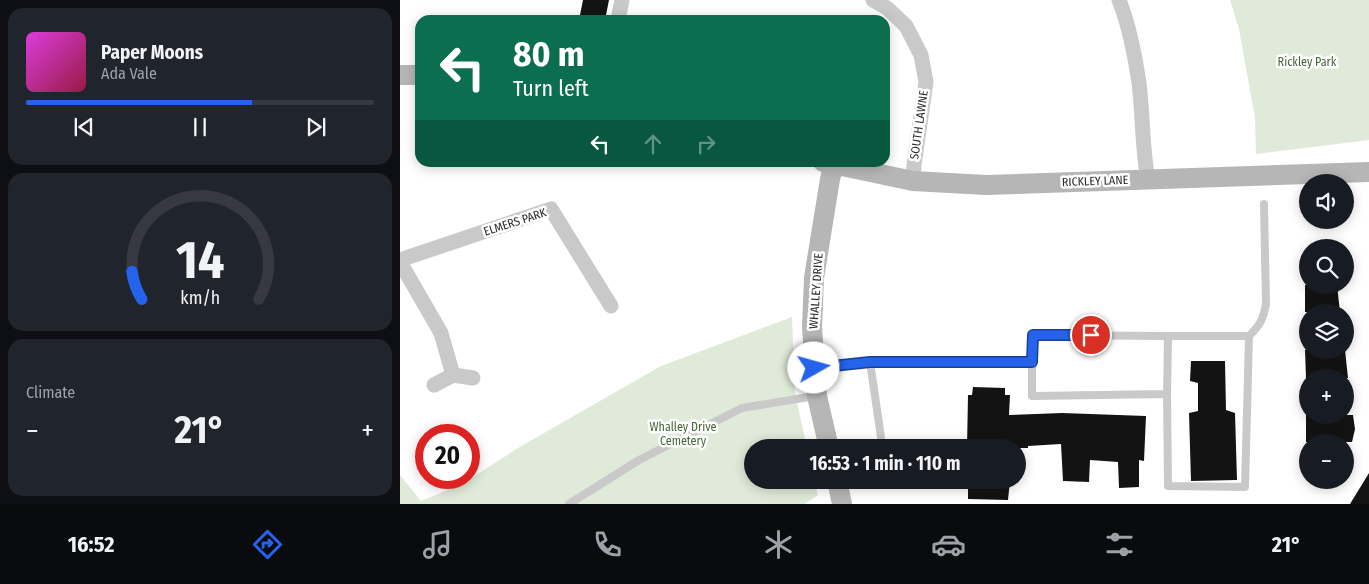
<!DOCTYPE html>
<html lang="en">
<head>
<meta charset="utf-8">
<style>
  :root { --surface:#171b24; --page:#20242c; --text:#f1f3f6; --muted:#9ea1a6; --line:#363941; --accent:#2563eb }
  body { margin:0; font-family:"Fira Sans Condensed",sans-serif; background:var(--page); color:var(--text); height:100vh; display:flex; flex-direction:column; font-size:19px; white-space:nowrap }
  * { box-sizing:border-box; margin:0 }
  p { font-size:16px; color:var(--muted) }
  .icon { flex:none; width:28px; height:28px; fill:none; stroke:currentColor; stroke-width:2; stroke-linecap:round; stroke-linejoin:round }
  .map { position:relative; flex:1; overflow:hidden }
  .drawer { display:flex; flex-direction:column; gap:8px; padding:8px; background:#0d0f14; width:400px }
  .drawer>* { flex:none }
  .top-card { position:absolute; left:15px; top:15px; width:475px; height:152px; border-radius:15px; box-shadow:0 2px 12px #0003; background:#0b6e4f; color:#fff; overflow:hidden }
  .tools { position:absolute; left:899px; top:174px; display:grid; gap:10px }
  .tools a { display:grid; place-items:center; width:55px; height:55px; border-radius:50%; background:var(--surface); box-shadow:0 2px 12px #0003; font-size:25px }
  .speed { position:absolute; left:15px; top:424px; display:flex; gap:10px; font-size:25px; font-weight:700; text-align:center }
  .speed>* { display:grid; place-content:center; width:65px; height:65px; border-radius:50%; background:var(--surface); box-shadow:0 2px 12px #0003; line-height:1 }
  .speed .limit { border:8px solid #d22; background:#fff; color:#111 }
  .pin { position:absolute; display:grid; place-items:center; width:42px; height:42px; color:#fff; margin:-21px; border:2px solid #fff; border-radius:50%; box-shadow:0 1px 5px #0007 }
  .me { position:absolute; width:55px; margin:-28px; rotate:83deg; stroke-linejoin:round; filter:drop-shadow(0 0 4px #0008) }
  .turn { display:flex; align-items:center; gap:18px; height:105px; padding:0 15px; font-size:22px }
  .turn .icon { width:65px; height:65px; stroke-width:2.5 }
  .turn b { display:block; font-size:35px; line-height:42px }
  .lanes { display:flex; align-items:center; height:48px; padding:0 15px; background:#0003; justify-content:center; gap:25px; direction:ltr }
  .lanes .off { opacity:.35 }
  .big { font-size:38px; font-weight:700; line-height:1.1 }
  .drawer .card { flex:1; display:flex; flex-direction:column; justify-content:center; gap:8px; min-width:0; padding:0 18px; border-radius:15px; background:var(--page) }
  .drawer .dial { align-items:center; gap:0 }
  .dial svg { height:130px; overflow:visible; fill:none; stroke:var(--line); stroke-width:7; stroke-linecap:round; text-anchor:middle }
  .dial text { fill:var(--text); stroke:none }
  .song { display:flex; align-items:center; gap:15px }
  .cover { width:60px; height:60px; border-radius:8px; background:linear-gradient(135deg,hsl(300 70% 55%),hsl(340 70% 35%)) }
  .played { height:5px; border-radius:2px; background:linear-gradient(90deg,var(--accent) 65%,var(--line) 65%) }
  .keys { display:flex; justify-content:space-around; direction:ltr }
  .heat { display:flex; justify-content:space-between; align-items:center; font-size:28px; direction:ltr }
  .trip { position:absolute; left:344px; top:439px; width:282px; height:50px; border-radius:25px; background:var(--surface); box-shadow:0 2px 12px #0003; font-weight:700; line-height:50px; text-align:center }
  .dock { display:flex; height:80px; justify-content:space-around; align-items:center; background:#090b0e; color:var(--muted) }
  .dock .icon { width:35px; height:35px }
  .dock .active { color:var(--accent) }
  .dock b { font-size:22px; color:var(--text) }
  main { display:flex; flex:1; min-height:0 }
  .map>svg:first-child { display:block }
  .green { fill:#dfead8 }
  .building { fill:#131313 }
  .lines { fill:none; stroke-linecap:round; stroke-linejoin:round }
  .lane { stroke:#c9c9c9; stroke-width:8 }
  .street { stroke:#c9c9c9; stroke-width:15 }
  .secondary { stroke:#b6b6b6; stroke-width:20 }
  .route-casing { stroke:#184099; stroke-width:12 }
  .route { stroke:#2563eb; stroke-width:9 }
  .labels { text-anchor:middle; stroke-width:5; stroke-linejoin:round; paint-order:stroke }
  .park-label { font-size:12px; fill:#486839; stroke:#fff }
  .street-label { font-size:12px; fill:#2c2c2c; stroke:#fff }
</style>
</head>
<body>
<main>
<section class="drawer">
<div class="card">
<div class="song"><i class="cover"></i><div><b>Paper Moons</b><p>Ada Vale</p></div></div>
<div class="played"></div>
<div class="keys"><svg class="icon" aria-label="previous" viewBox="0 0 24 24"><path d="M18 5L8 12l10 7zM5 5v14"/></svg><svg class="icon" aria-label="pause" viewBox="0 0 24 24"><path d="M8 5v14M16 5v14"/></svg><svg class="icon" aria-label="next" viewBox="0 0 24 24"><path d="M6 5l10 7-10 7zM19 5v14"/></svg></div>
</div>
<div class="card dial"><svg viewBox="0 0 100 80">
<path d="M14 69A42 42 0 1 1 86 69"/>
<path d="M14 69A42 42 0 0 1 8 52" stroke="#2563eb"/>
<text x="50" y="56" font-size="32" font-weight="700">14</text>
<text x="50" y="72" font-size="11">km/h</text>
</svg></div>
<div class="card"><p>Climate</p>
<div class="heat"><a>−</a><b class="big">21°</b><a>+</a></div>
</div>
</section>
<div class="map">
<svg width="969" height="504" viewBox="0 0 969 504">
  <rect width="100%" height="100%" fill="#fff"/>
  <g class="green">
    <path d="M830,0H969V140L856,154L855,118L839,29Z"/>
    <path d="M392,317L395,394L407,447L352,448V480H414L418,495L405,504H0V475L21,501L62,484L118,448L261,366Z"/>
  </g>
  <g class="building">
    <path d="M183,0H209L205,20H179Z"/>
    <path d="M905,285H937L940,312H905Z"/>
    <path d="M905,350H945L948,378H906Z"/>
    <path d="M791,361H825L826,410L835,413L837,480L791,481L789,413L798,411V383L790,381Z"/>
    <path d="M573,387L605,388V395H610L609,415L662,413L746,416L744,461L739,460V487L719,488L718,462L690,460L689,482L663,481L661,444L628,446V448H567L568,395H572Z"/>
    <path d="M906,415H953L955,429L952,442H906Z"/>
    <path d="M969,473V504H950Z"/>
    <path d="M568,480H610L608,500L568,499Z"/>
  </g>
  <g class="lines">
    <g class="lane">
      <path d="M849,336C860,325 863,320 866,304L864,204"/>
      <path d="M470,362L481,437"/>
      <path d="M417,368L470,362H632L633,335L768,336L767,394L632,396V362"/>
      <path d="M767,394L768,486L845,487L849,336H768"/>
      <path d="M169,504L239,460L342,408L415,396"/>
    </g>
    <g class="street">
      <path d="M473,0L487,8L506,26L521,55L526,82L514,165L513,181"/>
      <path d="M719,0C729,25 735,56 739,83C743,115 742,148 748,180"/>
      <path d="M218,20L222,0"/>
      <path d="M0,260L151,209L211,306"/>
      <path d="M0,262L41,333L53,375"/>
      <path d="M34,385L53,375L73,378"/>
    </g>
    <g class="secondary">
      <path d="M0,75H20"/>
      <path d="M423,162L513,181L586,185L969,172"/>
      <path d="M429,448L417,396L412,327L414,278L430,179L434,165"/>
      <path d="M437,480L442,504"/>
    </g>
  </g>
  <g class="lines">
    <defs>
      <path id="route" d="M414,368L470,362H632L633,335H691"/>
    </defs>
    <use href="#route" class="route-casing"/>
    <use href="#route" class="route"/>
  </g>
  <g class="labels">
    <g class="park-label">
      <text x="907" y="66">Rickley Park</text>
      <text x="283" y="431">Whalley Drive<tspan x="283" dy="14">Cemetery</tspan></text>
    </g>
    <g class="street-label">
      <text transform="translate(519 125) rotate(-82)" y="4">SOUTH LAWNE</text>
      <text transform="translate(695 181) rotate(-2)" y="4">RICKLEY LANE</text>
      <text transform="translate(115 222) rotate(-18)" y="4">ELMERS PARK</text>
      <text transform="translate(416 291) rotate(-86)" y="4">WHALLEY DRIVE</text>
    </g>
  </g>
</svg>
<div class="tools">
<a><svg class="icon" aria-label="sound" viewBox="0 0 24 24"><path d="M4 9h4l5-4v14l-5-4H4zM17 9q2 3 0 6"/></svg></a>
<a><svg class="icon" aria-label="search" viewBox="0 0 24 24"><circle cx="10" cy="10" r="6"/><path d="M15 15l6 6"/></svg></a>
<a><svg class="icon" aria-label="layers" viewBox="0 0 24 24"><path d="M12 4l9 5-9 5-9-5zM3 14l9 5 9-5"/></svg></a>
<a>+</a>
<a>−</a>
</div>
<div class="speed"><div class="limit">20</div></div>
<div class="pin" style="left:691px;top:335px;background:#d93025"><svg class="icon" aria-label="arrive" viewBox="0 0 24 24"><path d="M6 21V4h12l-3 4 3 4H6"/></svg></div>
<svg class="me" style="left:414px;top:368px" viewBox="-20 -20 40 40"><circle r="19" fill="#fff"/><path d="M0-13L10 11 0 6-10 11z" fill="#2563eb"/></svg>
<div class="trip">16:53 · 1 min · 110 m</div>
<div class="top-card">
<div class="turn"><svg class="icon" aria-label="left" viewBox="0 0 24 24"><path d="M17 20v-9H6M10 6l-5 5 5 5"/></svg><div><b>80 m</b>Turn left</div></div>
<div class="lanes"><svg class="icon" aria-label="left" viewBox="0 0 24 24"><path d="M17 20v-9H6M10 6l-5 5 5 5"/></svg><svg class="icon off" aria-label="ahead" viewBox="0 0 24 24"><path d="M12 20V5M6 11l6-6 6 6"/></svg><svg class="icon off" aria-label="right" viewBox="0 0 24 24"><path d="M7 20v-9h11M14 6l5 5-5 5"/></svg></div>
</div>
</div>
</main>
<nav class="dock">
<b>16:52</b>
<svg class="icon active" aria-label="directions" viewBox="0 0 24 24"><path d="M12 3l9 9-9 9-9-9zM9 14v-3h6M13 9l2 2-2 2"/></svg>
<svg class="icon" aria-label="music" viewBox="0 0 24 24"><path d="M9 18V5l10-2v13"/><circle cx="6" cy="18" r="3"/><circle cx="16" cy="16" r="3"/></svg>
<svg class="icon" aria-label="phone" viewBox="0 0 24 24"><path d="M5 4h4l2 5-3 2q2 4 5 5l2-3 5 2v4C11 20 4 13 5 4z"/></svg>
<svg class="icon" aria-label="climate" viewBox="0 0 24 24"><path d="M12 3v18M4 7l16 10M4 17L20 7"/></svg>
<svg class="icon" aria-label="car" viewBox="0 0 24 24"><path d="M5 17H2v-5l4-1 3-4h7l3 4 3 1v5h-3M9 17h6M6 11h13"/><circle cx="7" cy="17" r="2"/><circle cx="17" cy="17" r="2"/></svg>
<svg class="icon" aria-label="filters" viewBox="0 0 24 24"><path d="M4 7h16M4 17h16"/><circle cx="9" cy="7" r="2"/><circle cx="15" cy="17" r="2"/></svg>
<b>21°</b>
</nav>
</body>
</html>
